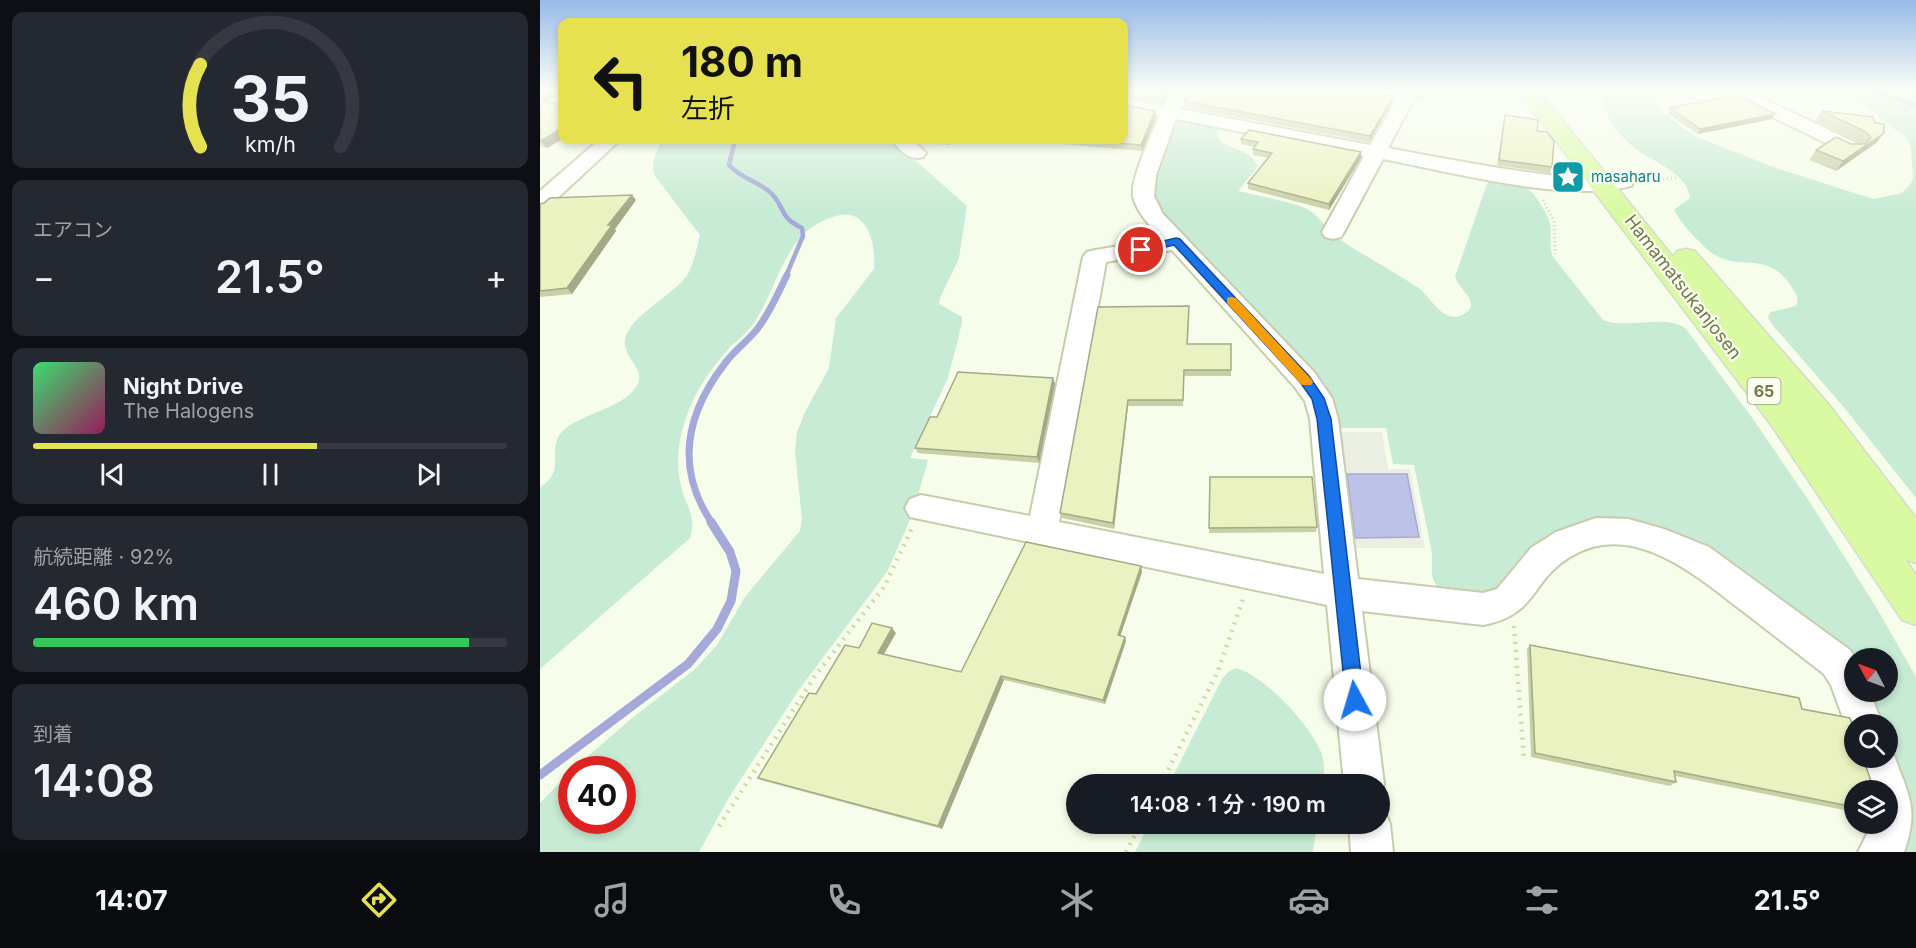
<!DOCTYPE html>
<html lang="ja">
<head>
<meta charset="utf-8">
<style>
  :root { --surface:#171b24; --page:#242831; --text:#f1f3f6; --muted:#9ea1a6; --line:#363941; --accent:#e5e150 }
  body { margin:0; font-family:Inter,"Noto Sans JP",sans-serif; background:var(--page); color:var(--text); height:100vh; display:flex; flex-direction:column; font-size:22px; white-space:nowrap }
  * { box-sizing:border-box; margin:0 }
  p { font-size:20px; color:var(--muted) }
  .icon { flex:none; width:33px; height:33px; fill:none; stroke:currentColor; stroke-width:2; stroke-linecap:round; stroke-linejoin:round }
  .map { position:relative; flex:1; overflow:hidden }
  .side { display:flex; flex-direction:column; gap:12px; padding:12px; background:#0d0f14; width:540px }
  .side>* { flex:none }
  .hud { position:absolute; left:18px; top:18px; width:570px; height:126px; border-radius:12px; box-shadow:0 3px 9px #0003; background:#e5e150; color:#111; overflow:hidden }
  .needle { width:39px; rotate:311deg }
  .controls { position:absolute; left:1304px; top:648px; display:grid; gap:12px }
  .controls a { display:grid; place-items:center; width:54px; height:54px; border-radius:50%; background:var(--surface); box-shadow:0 3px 9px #0003; font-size:30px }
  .speed { position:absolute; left:18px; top:756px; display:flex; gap:12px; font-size:30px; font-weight:700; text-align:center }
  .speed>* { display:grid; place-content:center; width:78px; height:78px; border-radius:50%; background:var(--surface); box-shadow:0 3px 9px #0003; line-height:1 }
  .speed .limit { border:9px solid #d22; background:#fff; color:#111 }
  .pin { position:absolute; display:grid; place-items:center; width:51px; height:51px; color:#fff; margin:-26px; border:3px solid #fff; border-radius:50%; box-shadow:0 2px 6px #0007 }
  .me { position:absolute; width:66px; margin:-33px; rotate:354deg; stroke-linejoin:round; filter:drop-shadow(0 0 4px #0008) }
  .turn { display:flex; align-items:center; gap:21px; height:126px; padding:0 24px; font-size:27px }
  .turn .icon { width:78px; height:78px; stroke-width:2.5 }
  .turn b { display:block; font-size:42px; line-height:51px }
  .big { font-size:45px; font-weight:600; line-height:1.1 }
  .side .card { flex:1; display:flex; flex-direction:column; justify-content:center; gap:9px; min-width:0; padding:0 21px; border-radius:12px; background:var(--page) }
  .side .dial { align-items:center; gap:0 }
  .dial svg { height:156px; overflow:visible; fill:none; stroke:var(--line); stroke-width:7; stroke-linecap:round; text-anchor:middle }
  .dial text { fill:var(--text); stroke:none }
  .song { display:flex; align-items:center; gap:18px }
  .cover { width:72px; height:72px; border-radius:9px; background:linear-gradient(135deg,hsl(140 70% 55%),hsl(330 70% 35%)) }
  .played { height:6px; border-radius:3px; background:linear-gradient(90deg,var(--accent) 60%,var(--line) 60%) }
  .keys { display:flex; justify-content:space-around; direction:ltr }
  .heat { display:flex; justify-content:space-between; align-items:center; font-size:33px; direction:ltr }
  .charge { height:9px; border-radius:4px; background:linear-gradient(90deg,#34c759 92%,var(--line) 0) }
  .trip { position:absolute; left:526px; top:774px; width:324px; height:60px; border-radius:30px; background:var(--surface); box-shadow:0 3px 9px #0003; font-weight:600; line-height:60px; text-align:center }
  .tab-bar { display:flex; height:96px; justify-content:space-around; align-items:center; background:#090b0e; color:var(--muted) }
  .tab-bar .icon { width:42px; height:42px }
  .tab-bar .selected { color:var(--accent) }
  .tab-bar b { font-size:27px; color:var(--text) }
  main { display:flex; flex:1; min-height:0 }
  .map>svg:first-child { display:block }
  .industrial { fill:#ebeee2 }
  .green { fill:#c7ebd4 }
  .water { fill:#bec2e7; stroke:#a4a9d9; stroke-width:1.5 }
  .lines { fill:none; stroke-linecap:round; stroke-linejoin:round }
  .stream-far2 { stroke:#a4a9d9; stroke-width:4.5 }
  .stream-far1 { stroke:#a4a9d9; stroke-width:7 }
  .stream { stroke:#a4a9d9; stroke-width:9 }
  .minor-casing { stroke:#c7cdac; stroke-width:4 }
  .major-casing { stroke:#d8d9cd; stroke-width:3 }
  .path-far1 { stroke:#d0d8a4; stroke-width:3; stroke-dasharray:1 3; stroke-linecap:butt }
  .path { stroke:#d0d8a4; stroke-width:4.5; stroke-dasharray:2 6; stroke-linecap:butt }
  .minor { fill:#fff; fill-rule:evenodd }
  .major { fill:#d9faa3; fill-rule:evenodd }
  .wall { fill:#cad0a6 }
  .shaded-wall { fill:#a4a987 }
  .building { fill:#ebf2c1; stroke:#a4a987; stroke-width:1.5 }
  .route { fill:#1a73e8; stroke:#114b97; stroke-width:1.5 }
  .slow { fill:#f59e0b }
  .labels { text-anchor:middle; stroke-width:4.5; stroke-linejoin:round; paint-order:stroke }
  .far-culture-label { font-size:15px; fill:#0d838f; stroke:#fafff0; text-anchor:start }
  .shield { fill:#fafff0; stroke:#9ca07d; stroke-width:1.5 }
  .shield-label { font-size:16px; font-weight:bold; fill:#73784c }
  .street-label { font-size:18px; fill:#73784c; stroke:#fafff0 }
</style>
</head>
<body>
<main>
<section class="side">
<div class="card dial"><svg viewBox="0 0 100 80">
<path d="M14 69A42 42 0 1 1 86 69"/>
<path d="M14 69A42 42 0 0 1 14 27" stroke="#e5e150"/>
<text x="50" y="56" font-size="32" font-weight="700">35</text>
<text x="50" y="72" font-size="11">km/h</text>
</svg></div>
<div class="card"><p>エアコン</p>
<div class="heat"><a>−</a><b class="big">21.5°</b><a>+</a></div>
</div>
<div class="card">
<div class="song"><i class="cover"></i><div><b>Night Drive</b><p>The Halogens</p></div></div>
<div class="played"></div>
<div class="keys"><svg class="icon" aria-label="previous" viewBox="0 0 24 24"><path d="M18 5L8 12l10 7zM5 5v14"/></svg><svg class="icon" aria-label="pause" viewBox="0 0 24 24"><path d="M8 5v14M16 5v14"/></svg><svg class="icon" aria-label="next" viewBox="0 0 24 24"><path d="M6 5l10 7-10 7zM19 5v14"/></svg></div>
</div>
<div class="card"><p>航続距離 · 92%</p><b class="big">460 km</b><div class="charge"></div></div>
<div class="card"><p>到着</p><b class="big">14:08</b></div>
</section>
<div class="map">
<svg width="1376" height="852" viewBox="0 0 1376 852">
  <rect width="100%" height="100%" fill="#f6fdea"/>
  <path class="industrial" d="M798,432H842L848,469H870L885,548H812Z"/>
  <g class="green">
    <path d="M1074,90H1103L1116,99L1122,112L1155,136L1233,167L1333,199L1362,193L1369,186L1373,179L1371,147L1366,137L1344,122L1333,110L1307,96L1302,90L1376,92V498L1307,411L1231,323L1228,317L1231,312L1256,306C1259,299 1257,295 1253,289C1228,249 1206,272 1175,255C1164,249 1139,221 1134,210L1150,198C1148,173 1109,160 1093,147C1078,134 1067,120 1062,101Z"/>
    <path d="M644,120L675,125L679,128L677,136C685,151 707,145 718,166L698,191C720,196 744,200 765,208C779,214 786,230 799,239C824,256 852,270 877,287C891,296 903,326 924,314C943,303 918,289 915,277L947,184L951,179C977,183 989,182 1002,207C1005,212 1009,218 1010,224C1012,235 1008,246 1013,257L1063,320C1088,330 1127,313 1146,329L1213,419L1271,504L1336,607L1376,677V852H1357L1360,797L1345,758H1347V724H1332L1320,692H1347V658H1314L1083,526L962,596L908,595L897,587L892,576V553L874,465L853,464L846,428H797L622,214L613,195L615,176L632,127Z"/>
    <path d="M122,140H357L358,145L427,206L419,258L400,298L399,304L422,317V323L408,378L370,458L388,460L373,513L347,572L258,691L188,799L159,852H0V803L31,771L32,820H82V770L33,769L91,719L155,669L177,645L205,597L260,531L262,519L255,451L257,432L265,412L289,368L296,318L334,269C335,252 333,230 319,219C310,213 302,214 293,217C242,232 238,292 211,327C205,334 198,340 191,346C173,366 156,389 147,415C139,437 135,462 141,486C146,508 157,514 150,538L0,669V487C29,470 3,448 25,429C44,413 89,406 98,383C105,368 82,356 85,340C88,316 135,295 148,274C154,263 157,247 160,235L115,176C110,162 116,153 122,140Z"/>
    <path d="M696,668C724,675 770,725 781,752C785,761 784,775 783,784H629L682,679L688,672Z"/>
    <path d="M609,824H777L773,852H595Z"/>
  </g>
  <path class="water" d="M807,474H867L879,537L815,538Z"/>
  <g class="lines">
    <g class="stream-far2">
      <path d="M1330,90L1376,105"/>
      <path d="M195,140L189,165C201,179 219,181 232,194C246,209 239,217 262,228L263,236L246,276"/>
    </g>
    <path class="stream-far1" d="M172,523C134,467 146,413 186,362C196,349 209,340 218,328C230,312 238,293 247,275"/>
    <path class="stream" d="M0,775L148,664L177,629L191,601L196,571L190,552L171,522"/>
    <defs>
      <g id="minor">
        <path d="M636,90H655L640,109L830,145L856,100L823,94L820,90H879L848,148C908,159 967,171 1027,177C1048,180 1071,173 1091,178L1094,182L1091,186C1025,203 911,172 843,159L804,232L801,237L793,239L785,237L782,232L824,156L636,119L616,175L614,196L623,214L774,372L792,398L798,419L818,579L943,593L957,589L991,548L1016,532L1056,518L1088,519L1124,529L1169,547L1310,650L1315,658L1314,692H1330L1342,724H1314V739L1310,737L1291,685L1284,674C1258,654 1231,633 1205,613C1158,577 1092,518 1030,557C990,581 998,615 943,625L822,611L844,784L840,794V784H804L787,605L370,517L365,508L370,499L381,495L490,516L543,257L547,252L555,250L622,239C611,227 596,212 593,196C590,180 612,133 619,116L584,109V99L623,106ZM632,250L754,386L765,401L770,419L784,574L519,522L566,262Z"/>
        <path d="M1182,90H1206L1318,144L1321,148L1318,152H1304L1185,94Z"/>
        <path d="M59,140H80L8,207L0,208V191Z"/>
        <path d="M353,140H373L386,153L383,157C370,161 359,151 353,140Z"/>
        <path d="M1347,743C1353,750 1356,761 1359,769C1373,803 1376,817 1364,852H1318L1332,824H1347V790H1327L1315,758H1347Z"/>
        <path d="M840,808L844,809L850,824L853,852H811L809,824H840Z"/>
      </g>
      <path id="major" d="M977,90H998L1133,257L1137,251L1146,249L1155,251L1289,405L1376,518V563L1365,559L1376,575V625L1362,620L1232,426Z"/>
    </defs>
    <use href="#minor" class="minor-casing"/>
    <use href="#major" class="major-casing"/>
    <g class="path-far1">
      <path d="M1103,180L1136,178"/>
      <path d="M1003,200L1014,221L1015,254"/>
    </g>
    <g class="path">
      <path d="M974,626L984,760"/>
      <path d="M621,784L678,671L703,599"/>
      <path d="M179,826L275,676L344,587L372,528"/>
      <path d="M586,852L601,824"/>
    </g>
    <use href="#minor" class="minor"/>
    <use href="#major" class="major"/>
  </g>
  <g class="wall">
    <path d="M0,90L22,93L7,101L22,105V139L7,148L0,146Z"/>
    <path d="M584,90H633L622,104L584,97Z"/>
    <path d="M879,90H887L882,100L877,99Z"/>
    <path d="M908,90H952L948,98Z"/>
    <path d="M854,96L852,102L829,142L644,107V101Z"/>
    <path d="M1130,108L1232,119L1158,134L1128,114Z"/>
    <path d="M615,111L616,118L602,151L475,140H584Z"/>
    <path d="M1282,111L1335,123L1344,133L1336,143L1296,171L1269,160L1276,150L1311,144H1320L1319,142L1275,121Z"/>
    <path d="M965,115L997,131L1012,167L1010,173L957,165Z"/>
    <path d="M701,139L821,158L789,210L708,189V183L728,158L713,155V149L714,147L701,144Z"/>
    <path d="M377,140H413L409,145L378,142Z"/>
    <path d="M92,195L96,200L75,229L76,231L32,294L0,297V204Z"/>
    <path d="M558,307L649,312L648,344H691V376H644L643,406H588L574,529L522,518L520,513Z"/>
    <path d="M513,378L515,384L499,463L378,453L375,448L397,417Z"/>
    <path d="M670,477L777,527L776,532L669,533Z"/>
    <path d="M601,566L602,572L580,636L585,637L586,641L565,704L464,680L402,829L224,781L218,778L276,694L319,648L356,633L344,654L421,672Z"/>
    <path d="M990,645L1262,709L1314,790V812L1135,776L1136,782L1130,786L991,757L987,649Z"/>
  </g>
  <g class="shaded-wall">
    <path d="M10,90H22V93L0,105V95Z"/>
    <path d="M628,90H633L622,104V97Z"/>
    <path d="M854,96L852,102L829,142L830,136Z"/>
    <path d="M615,111L616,118L602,151L601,145Z"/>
    <path d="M1235,114L1232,119L1158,134L1160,129Z"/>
    <path d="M22,128V139L7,148L1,141Z"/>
    <path d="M1344,133L1336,143L1296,171L1303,161Z"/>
    <path d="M407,140H413L409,145Z"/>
    <path d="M821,152V158L789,210V204Z"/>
    <path d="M92,195L96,200L75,229L76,231L32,294L27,288L68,225Z"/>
    <path d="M513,378L515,384L499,463L497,457Z"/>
    <path d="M588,400V406L574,529L573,523Z"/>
    <path d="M601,566L602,572L579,640L578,635Z"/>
    <path d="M352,628L356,633L342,657L338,653Z"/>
    <path d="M585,637L586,641L565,704L563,700Z"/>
    <path d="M461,676L464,680L402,829L398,826Z"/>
  </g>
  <g class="building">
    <path d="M0,90H10L0,95Z"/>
    <path d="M584,90H628L622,97Z"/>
    <path d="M653,90H825L854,96L830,136L644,101Z"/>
    <path d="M879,90H885L883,94L878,93Z"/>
    <path d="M1197,95L1235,114L1160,129L1130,108Z"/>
    <path d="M0,100L22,105V128L1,141L0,140Z"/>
    <path d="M584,105L615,111L601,145L542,140H584Z"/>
    <path d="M1282,111L1333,117L1335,123L1344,124V133L1303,161L1276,150L1296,137L1311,144H1325L1331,138L1326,132Z"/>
    <path d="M965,115L998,120L997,131L1007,132L1014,141L1012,167L959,160Z"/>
    <path d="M709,130L821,152L789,204L708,183L732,153L713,149L718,142L701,139Z"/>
    <path d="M92,195L68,225H72L27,288L0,291V204L4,203L10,198Z"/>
    <path d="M649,306L647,344H691V370H644L643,400H588L573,523L520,513L558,307Z"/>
    <path d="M418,372L513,378L497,457L375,448L390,417H397Z"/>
    <path d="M670,477H772L777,527L669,528Z"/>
    <path d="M486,542L601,566L578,635L585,637L563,700L461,676L398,826L218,778L269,693L276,694L305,645L319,648L332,623L352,628L338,653L421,672Z"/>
    <path d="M990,645L1259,698L1262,709L1310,718L1314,731V758H1323L1334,790H1314V807L1134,771L1136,782L995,753Z"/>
  </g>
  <linearGradient id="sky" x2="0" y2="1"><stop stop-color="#97bae8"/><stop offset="0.43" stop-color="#fbfef6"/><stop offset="1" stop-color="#fbfef6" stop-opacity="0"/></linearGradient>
  <rect width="1376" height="210" fill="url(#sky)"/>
  <path class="route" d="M636,238L640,239L769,376L784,398L791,419L824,700L821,706L815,709L809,706L806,700L777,419L772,399L760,382L634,245L601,253L595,250L597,247Z"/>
  <path class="slow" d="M691,297L696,298L771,379L773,382L771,385H762L687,303V298Z"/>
  <defs>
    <symbol id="sight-square" viewBox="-11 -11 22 22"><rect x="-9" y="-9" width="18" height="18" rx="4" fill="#0f9aa8" stroke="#fafff0"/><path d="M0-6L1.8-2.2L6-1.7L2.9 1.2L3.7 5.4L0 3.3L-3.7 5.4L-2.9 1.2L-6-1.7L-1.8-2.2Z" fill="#fff"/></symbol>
  </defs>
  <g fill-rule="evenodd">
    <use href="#sight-square" x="1009" y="158" width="38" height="38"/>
  </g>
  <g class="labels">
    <g class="far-culture-label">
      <text x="1051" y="182">masaharu</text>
    </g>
    <rect class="shield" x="1207.5" y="378" width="33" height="26" rx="4.5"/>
    <g class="shield-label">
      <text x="1224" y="397">65</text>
    </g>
    <g class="street-label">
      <text transform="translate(1143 287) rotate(52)" y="6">Hamamatsukanjosen</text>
    </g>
  </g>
</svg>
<div class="controls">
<a><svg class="needle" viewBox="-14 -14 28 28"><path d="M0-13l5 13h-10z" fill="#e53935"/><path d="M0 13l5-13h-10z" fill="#9ea1a6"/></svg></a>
<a><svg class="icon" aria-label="search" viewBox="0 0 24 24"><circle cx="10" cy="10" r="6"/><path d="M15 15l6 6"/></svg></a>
<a><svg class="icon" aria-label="layers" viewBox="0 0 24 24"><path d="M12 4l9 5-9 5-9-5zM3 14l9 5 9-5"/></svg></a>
</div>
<div class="speed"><div class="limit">40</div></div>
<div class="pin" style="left:601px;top:250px;background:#d93025"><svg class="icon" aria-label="arrive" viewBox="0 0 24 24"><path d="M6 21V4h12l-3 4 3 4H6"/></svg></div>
<svg class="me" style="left:815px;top:700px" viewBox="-20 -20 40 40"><circle r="19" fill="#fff"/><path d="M0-13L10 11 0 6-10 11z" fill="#1a73e8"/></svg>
<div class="trip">14:08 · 1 分 · 190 m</div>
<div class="hud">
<div class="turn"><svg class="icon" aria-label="left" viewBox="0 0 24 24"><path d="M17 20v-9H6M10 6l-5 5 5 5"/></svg><div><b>180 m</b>左折</div></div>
</div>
</div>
</main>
<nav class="tab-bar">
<b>14:07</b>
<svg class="icon selected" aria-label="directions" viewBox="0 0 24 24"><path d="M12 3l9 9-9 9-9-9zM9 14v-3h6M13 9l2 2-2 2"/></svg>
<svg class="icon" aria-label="music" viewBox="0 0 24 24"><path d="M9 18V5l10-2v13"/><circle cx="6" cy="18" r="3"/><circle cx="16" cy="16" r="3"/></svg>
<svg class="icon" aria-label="phone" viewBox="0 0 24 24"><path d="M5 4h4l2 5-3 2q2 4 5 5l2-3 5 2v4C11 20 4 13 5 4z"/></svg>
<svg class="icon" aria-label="climate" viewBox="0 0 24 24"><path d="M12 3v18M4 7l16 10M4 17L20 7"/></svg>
<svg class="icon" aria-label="car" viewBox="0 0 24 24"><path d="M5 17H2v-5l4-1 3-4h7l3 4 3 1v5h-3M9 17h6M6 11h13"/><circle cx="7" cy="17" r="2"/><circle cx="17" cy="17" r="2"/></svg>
<svg class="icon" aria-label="filters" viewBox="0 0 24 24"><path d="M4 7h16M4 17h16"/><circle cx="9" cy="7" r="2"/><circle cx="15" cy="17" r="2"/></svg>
<b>21.5°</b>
</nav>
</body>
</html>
